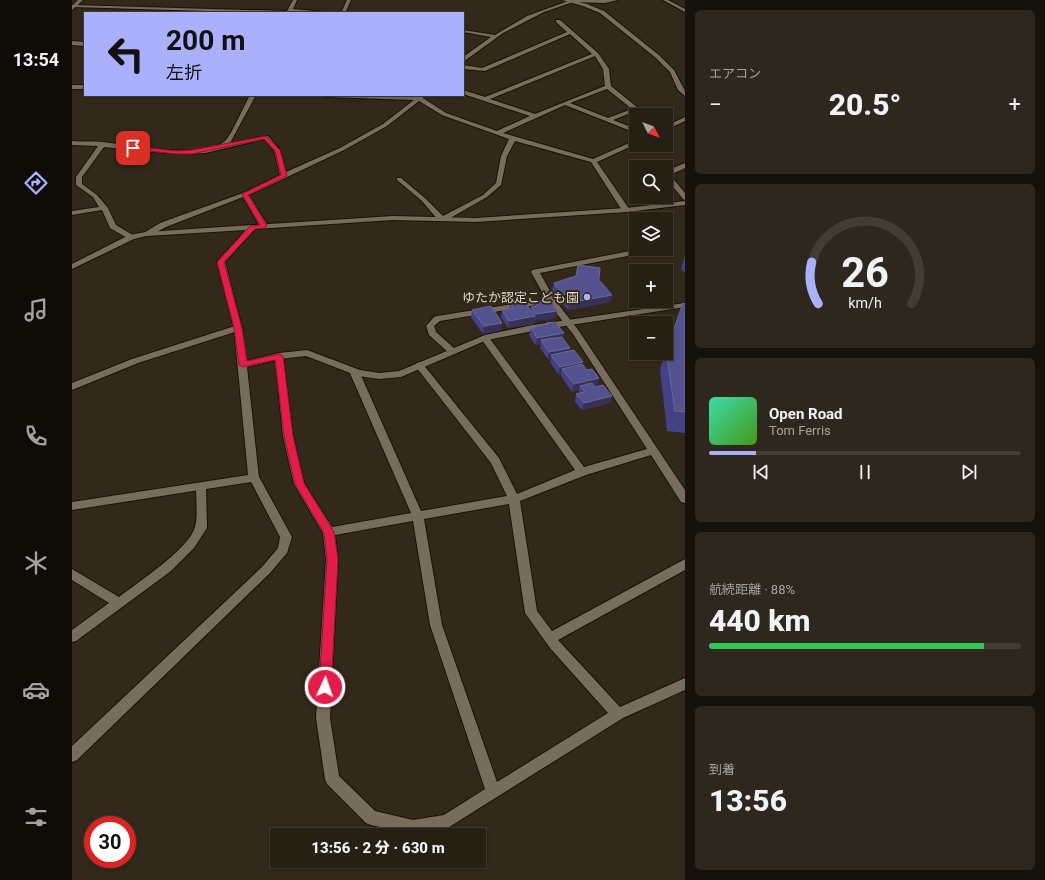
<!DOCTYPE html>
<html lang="ja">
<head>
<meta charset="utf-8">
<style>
  :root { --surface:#261f14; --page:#2e271d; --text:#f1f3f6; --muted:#a4a2a0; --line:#423d34; --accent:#aab0fc }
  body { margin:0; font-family:Roboto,"Noto Sans JP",sans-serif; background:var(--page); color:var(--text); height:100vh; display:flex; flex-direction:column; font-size:15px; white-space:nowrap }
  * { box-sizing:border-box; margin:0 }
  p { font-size:13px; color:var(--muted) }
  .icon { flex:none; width:22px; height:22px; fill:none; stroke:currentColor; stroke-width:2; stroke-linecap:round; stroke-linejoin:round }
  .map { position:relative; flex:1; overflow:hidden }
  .panel { display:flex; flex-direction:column; gap:10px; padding:10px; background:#15110b; width:360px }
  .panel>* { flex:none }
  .hud { position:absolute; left:12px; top:12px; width:380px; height:84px; border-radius:0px; box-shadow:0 2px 6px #0003,0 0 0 1px var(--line); background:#aab0fc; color:#111; overflow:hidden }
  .needle { width:26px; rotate:132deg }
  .controls { position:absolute; left:557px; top:108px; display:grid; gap:8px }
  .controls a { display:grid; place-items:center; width:44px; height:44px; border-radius:0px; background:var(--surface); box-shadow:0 2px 6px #0003,0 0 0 1px var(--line); font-size:20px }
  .speed { position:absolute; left:12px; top:816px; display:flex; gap:8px; font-size:20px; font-weight:700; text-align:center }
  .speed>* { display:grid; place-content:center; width:52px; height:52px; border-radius:50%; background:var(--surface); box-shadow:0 2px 6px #0003,0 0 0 1px var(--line); line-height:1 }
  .speed .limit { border:6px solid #d22; background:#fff; color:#111 }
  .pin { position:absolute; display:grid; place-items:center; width:34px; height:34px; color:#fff; margin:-17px; border-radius:8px; box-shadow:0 2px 6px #0006 }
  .me { position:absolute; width:44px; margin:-22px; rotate:3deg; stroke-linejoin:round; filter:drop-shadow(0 0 3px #0008) }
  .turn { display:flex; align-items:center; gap:14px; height:84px; padding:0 16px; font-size:18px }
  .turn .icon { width:52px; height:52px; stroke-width:2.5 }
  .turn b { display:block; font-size:28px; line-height:34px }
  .big { font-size:30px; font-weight:800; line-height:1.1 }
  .panel .tile { flex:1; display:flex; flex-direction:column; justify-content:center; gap:6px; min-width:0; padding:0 14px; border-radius:6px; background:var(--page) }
  .panel .dial { align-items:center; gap:0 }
  .dial svg { height:104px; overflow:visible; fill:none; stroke:var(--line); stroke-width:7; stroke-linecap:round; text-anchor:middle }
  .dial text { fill:var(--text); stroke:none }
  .song { display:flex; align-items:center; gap:12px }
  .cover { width:48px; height:48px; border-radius:6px; background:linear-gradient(135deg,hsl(160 70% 55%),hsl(100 70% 35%)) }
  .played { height:4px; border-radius:2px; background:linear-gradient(90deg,var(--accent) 15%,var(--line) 15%) }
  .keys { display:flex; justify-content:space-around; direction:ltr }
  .heat { display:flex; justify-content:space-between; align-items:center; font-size:22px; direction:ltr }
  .charge { height:6px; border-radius:3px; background:linear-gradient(90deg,#34c759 88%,var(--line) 0) }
  .trip { position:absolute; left:198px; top:828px; width:216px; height:40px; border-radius:0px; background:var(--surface); box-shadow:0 2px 6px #0003,0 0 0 1px var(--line); font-weight:800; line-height:40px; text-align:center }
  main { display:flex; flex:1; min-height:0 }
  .menu { display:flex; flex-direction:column; width:72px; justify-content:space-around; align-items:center; background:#0f0c08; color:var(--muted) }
  .menu .icon { width:28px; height:28px }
  .menu .current { color:var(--accent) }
  .menu b { font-size:18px; color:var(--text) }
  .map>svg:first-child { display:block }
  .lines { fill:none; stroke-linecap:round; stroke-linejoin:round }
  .street-casing { stroke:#1a1204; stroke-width:2 }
  .secondary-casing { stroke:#1a1204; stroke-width:2 }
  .street { fill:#786d5c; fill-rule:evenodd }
  .secondary { fill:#786d5c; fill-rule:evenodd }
  .wall { fill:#444287 }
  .shaded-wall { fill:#373158 }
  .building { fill:#54528e; stroke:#696698 }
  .route { fill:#e11d48; stroke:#92132f }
  .poi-dot { fill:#aab0fc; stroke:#33291a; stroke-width:1.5 }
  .labels { text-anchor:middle; stroke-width:4; stroke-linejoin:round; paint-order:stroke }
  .poi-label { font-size:13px; fill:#dad4ca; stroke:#33291a; text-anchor:end }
</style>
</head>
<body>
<main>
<nav class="menu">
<b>13:54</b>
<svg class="icon current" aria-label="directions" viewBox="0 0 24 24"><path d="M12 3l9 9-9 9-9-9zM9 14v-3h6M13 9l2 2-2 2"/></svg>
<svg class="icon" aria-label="music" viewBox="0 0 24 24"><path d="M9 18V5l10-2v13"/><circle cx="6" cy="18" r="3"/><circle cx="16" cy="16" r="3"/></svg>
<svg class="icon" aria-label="phone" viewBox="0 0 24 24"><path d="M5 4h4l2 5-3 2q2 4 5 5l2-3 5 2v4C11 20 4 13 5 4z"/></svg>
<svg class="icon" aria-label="climate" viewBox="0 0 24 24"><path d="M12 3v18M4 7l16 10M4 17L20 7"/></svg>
<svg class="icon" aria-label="car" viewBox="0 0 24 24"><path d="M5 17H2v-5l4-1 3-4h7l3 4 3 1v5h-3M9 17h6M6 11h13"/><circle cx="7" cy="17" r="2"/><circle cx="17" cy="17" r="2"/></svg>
<svg class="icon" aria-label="filters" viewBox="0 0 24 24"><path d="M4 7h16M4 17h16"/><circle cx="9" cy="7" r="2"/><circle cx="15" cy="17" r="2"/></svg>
</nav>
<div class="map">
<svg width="613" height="880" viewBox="0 0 613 880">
  <rect width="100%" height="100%" fill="#33291a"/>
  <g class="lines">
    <defs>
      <g id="street">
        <path d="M221,0H225L221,9L263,13L219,11V13H203L0,7V5L215,11Z"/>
        <path d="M275,0H279L273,13H269Z"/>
        <path d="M499,0H546L533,3L501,2L472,12L431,33L391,62V57L419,37L391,32V30L423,35L455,16Z"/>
        <path d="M591,0H596L613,9V12Z"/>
        <path d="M484,20H488L526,53L537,69L539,86L566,108V110L541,120L564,129V133L493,105L431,133L521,159L564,140V144L525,162L558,210L557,212H551L519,162L443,141L435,156L429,185L415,197L373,221H367L350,201L325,180V178H329L354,199L371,216L411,195L424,183L429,156L437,139L370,115L347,101L315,126L272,150L177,195L196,226L195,228H189L171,197L94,227L77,236H74L70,234L88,223L171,193L208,175L202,150L193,139L133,153L116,154L80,152L32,147L10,177V184L25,195L36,208L44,225L64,237L63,239H57L38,228L30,210L0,215V211L27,207L21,197L4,185V177L26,146L0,145V141C10,142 21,141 31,142C59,145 131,160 153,141C159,136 173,104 178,95H184L158,143L196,136L208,150L214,172L268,148L311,124L342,100L255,97L252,95L346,96L352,95L351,98L374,113L425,131L458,116L391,94V90L413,97L520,54L498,34L413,71L391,69V65L410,68L495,32L484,22ZM523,56L531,69L533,86L463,114L418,99ZM535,89L560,109L536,118L498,103Z"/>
        <path d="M0,41L13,42V46L0,45Z"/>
        <rect x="0" y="85" width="13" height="4"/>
        <path d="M613,117V121L594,130V126Z"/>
        <path d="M613,163V168L598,175L613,193V200L611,199L594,178V171Z"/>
        <path d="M563,250H566V254L468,273L483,300L507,331L613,490V503L609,502L579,455L514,475L448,501L465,611L480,631L613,559V570L486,640L548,707L613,678V690L551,718L374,829L341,834L299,825L294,823L255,784L253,779L244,718L254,560L251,533L222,484L211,436L203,356L207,353L211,356L221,436L232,483L260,527L339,513L277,371L282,368L287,371L349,511L435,496L419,463L344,367L342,365L347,362L350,363L427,458L445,494L503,470L410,340L409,338L410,336H416L512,467L575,449L501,334L476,303L368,321L362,326L364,332L383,349L384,351L380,354L377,353L357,335L354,326L362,317L365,316L474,299L459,272L460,270ZM437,504L453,613L478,648L536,713L425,782L370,625L352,519ZM341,521L358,625L413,789L372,815L341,820L303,811L267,776L258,718L266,560L263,535Z"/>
        <path d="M166,325L169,326L170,328L169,330L66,363L0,390V383L60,359Z"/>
        <path d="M182,474L186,475L220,537L215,553L198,573L5,760L0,762V746L190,567L206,548L208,537L177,478L178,475Z"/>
        <path d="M129,483L133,484L134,487L135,528L122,548L99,571L4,641L0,642V630L37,603L0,580V569L47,597C65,583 118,548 123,527C126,518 124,497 124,487L125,484Z"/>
      </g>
      <g id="secondary">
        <path d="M6,0H11L0,10V6Z"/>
        <path d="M490,0H498L515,4L532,11L588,56L602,70L613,91V96L606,90L598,72L584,58L528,13L511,6Z"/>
        <path d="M613,201V205L554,212L404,222L321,220L183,229L153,262L170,328L174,361L207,353L235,350L288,370L307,373L327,371L413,335L461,325L613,303V307L461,331L415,340L329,377L307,379L286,376L234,356L207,359L175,367L187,478L186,481L0,510V502L176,475L162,328L145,262L174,230L74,236L62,239L0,269V264L57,235L74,232L321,216L404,218L554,208Z"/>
      </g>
    </defs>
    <use href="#street" class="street-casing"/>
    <use href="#secondary" class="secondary-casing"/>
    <use href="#street" class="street"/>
    <use href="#secondary" class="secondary"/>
  </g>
  <g class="wall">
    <path d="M613,255V273L609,269Z"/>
    <path d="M527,280L540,295L538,302L496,310L480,290L482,283Z"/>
    <path d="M462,302L485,311L484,318L463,320L462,324L436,328L429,317L430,310L437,309L438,304L459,310V307H462Z"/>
    <path d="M613,304V433L595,431L588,370L593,353H594V351Z"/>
    <path d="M400,310L429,330L411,334L399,317Z"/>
    <path d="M474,323L491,338L498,351L511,362V365L515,370L527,378L525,386H523L540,396L538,403L510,410L503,402L504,394H507V390L500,392L489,376V373L486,374L478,362L479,359H476L468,348L469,344L463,345L457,335L459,328L474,325Z"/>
  </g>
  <g class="shaded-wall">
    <path d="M540,295L538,302L496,310L497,303Z"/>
    <path d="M485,311L484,318L463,321L464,314Z"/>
    <path d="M463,316L462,324L436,328L437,321Z"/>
    <path d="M430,323L429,330L411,334L412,326Z"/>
    <path d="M492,333L490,341L469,340V344L463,345L465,338Z"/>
    <path d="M498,348L497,355H479V359H476L477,352Z"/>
    <path d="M511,362L510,369H490L489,373L486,374L488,367Z"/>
    <path d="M527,378L525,386L511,389L508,386L507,390L500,392L502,384Z"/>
    <path d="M540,396L538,403L510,410L512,403Z"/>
  </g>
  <g class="building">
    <path d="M506,265L528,268L527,280L540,295L497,303L482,283L504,276Z"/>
    <path d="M478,300L485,311L464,314L459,307L466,306L462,302Z"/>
    <path d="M452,301L463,316L437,321L430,310L441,308L438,304Z"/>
    <path d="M611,303L613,304V412L603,411L594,351Z"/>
    <path d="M419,306L430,323L412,326L400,310Z"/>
    <path d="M483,322L492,333L465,338L459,328L476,324L474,323Z"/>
    <path d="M490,337L498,348L477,352L469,340Z"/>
    <path d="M502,350L511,362L488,367L479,355Z"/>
    <path d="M510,364L515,370L520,369L527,378L502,384L490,369Z"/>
    <path d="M520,383L523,387L531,385L540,396L512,403L504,394L513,392L508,386Z"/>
  </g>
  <path class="route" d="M194,136L208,150L215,176L176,195L195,226L192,228L183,229L152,262L170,328L175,361L207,354L211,356L221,436L232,483L262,532L266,560L259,687L257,691L253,692L249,691L247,687L255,560L252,533L223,484L212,436L203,360L171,367L167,365L162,328L145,262L178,226L188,225L170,194L209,175L203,151L192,139L120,154H104L61,149L58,148L61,146L104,151L120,150Z"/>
  <circle class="poi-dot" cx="515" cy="297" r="4"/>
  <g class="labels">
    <g class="poi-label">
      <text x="507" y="302">ゆたか認定こども園</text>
    </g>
  </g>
</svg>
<div class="controls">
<a><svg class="needle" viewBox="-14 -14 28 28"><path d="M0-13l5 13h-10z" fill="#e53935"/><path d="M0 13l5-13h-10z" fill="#a4a2a0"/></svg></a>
<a><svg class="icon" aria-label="search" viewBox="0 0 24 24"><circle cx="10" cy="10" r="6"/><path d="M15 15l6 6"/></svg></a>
<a><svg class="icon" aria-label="layers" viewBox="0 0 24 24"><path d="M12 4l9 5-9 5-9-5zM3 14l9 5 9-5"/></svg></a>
<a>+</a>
<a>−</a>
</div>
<div class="speed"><div class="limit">30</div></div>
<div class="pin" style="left:61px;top:148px;background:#d93025"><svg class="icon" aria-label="arrive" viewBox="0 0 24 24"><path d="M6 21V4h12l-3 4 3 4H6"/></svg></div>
<svg class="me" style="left:253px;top:687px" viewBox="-20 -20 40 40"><circle r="17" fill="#e11d48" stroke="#fff" stroke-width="3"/><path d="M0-11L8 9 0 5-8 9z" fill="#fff"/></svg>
<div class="trip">13:56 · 2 分 · 630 m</div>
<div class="hud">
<div class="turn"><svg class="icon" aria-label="left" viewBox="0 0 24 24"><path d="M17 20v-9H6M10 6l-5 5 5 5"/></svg><div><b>200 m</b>左折</div></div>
</div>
</div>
<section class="panel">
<div class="tile"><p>エアコン</p>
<div class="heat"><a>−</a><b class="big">20.5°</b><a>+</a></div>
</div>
<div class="tile dial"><svg viewBox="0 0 100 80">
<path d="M14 69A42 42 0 1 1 86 69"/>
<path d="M14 69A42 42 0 0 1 9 37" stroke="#aab0fc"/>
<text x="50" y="56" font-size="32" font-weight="700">26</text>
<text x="50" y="72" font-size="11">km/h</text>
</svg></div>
<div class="tile">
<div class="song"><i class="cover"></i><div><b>Open Road</b><p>Tom Ferris</p></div></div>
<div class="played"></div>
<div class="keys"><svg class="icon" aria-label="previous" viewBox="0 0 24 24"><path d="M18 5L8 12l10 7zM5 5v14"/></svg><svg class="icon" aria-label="pause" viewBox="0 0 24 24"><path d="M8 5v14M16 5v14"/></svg><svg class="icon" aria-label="next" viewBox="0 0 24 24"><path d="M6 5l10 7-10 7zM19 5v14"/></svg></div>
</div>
<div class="tile"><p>航続距離 · 88%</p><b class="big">440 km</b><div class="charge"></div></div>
<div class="tile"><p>到着</p><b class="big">13:56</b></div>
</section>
</main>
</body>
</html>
